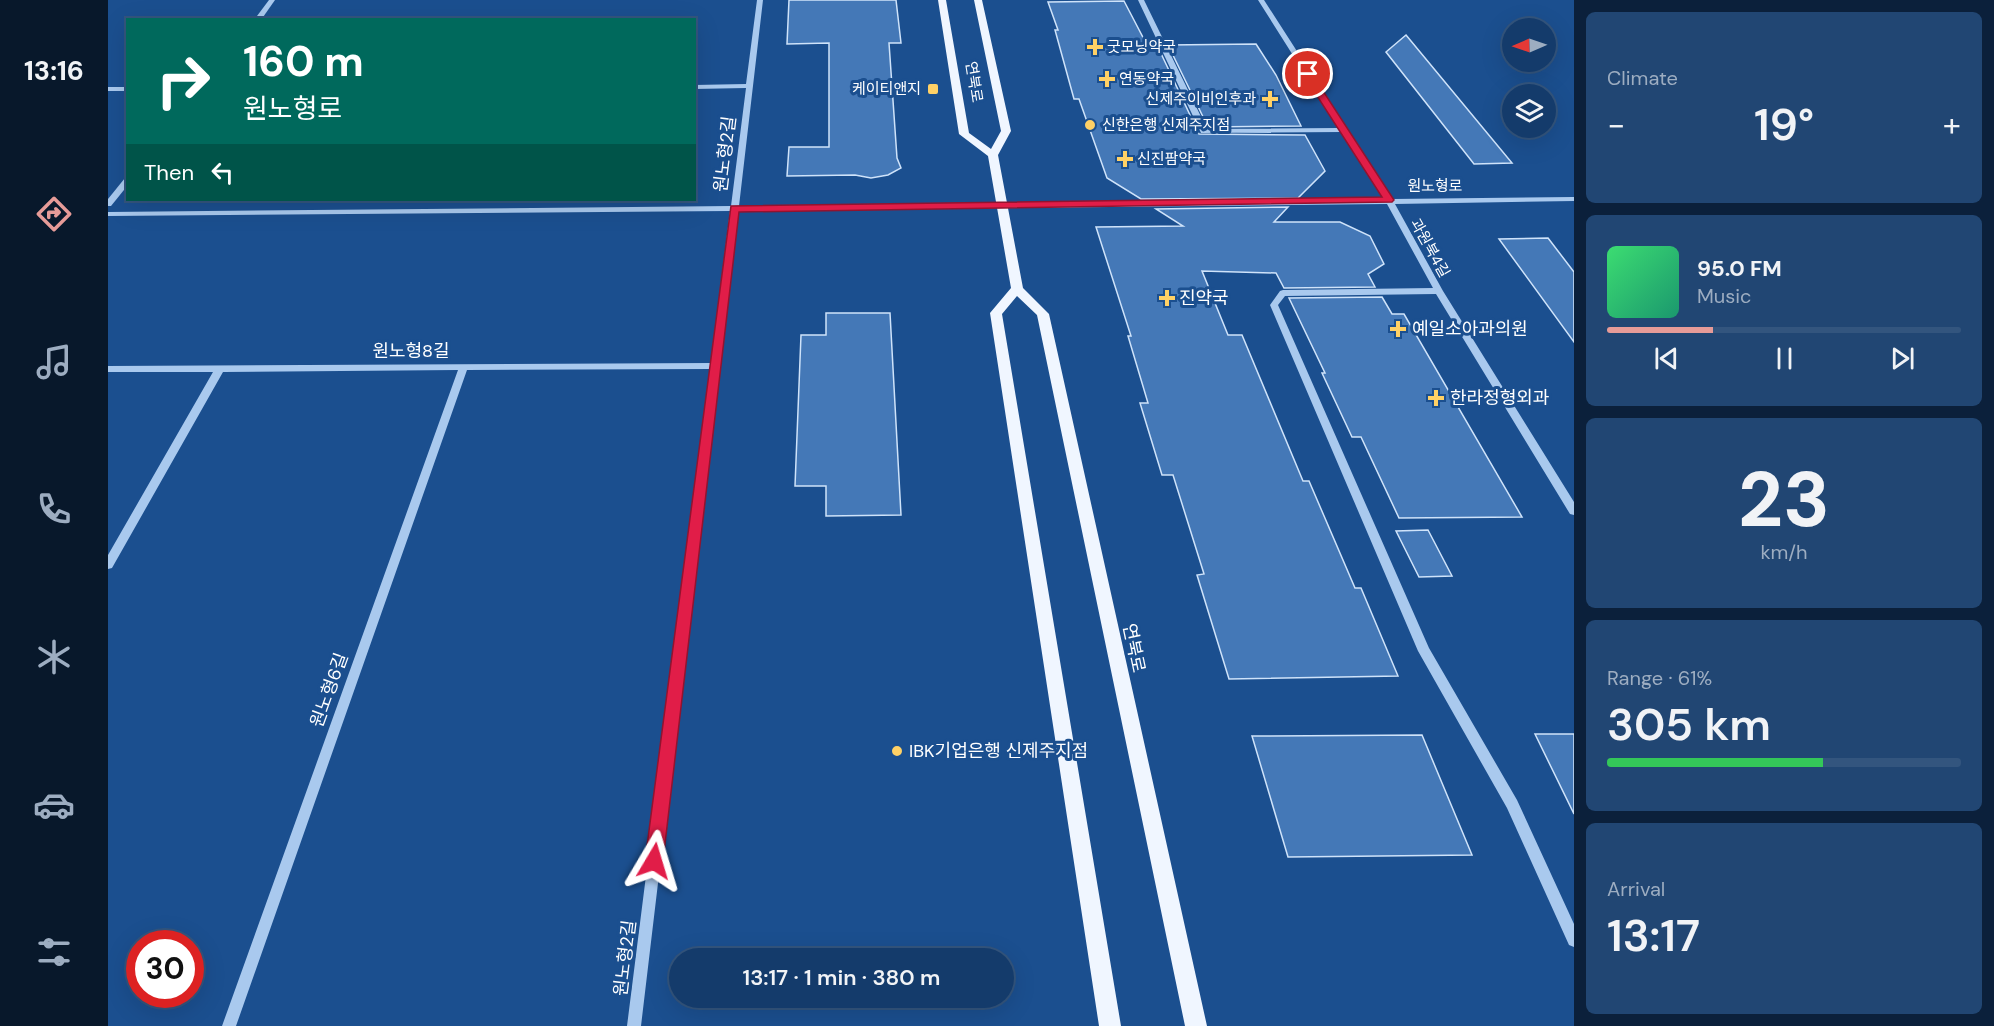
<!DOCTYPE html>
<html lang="en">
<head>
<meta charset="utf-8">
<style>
  :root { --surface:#143b6b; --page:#214673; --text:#f1f3f6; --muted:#9dadc1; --line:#33557e; --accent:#e69b98 }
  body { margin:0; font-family:"DM Sans","Noto Sans KR",sans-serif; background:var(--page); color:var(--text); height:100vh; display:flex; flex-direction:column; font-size:22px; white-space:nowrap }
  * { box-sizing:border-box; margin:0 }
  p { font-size:20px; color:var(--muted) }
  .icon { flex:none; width:33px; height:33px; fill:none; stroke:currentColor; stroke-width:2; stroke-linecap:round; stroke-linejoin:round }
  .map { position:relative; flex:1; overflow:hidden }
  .side { display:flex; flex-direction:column; gap:12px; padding:12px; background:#0b203b; width:420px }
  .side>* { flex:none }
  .banner { position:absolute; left:18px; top:18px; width:570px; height:183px; border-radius:0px; box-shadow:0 6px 24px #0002,0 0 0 2px var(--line); background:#00695c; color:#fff; overflow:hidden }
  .needle { width:39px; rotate:268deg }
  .controls { position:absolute; left:1394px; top:18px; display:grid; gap:12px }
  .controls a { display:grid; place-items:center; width:54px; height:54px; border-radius:50%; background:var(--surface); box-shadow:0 6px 24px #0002,0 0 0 2px var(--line); font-size:30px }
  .speed { position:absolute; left:18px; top:930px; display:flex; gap:12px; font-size:30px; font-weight:700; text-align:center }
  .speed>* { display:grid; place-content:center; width:78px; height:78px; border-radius:50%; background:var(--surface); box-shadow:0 6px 24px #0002,0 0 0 2px var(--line); line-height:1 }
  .speed .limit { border:9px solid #d22; background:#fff; color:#111 }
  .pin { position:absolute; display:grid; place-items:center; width:51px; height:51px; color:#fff; margin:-26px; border:3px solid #fff; border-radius:50%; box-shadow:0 2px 6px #0007 }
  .me { position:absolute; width:66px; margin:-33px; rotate:7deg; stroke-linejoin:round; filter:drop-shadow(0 0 4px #0008) }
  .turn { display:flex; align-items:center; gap:21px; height:126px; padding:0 18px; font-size:27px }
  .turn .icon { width:78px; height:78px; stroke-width:2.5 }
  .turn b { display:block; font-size:42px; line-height:51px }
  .then { display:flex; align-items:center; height:57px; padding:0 18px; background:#0003; gap:12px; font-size:22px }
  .big { font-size:45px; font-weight:600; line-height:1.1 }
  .side .tile { flex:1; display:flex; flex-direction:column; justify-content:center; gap:9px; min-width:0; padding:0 21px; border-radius:9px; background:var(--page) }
  .side .dial { align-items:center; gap:0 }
  .dial b { font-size:78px; line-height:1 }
  .song { display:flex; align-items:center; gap:18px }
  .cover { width:72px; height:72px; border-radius:9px; background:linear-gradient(135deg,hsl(140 70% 55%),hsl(160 70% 35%)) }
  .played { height:6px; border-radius:3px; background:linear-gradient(90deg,var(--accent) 30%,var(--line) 30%) }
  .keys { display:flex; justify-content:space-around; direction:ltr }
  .heat { display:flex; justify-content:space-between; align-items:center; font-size:33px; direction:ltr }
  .charge { height:9px; border-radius:4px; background:linear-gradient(90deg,#34c759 61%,var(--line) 0) }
  .trip { position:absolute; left:561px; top:948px; width:345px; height:60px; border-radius:30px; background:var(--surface); box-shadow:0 6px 24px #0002,0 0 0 2px var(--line); font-weight:600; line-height:60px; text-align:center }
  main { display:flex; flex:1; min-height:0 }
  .menu { display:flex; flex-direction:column; width:108px; justify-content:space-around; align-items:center; background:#08182b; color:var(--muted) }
  .menu .icon { width:42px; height:42px }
  .menu .on { color:var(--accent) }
  .menu b { font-size:27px; color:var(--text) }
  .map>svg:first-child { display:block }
  .building { fill:#4478b7; stroke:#cfe3fa; stroke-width:1.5 }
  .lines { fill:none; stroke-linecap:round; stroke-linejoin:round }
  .minor { fill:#a9c9ee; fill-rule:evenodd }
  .major { fill:#f0f6ff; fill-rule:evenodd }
  .route { fill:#e11d48; stroke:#92132f; stroke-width:1.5 }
  .poi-dot { fill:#ffd166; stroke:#1b4f8f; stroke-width:2 }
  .labels { text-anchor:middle; stroke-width:6; stroke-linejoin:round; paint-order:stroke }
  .far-poi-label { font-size:15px; fill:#fff; stroke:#1b4f8f; text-anchor:start }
  .far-street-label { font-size:15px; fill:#fff; stroke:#1b4f8f }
  .street-label { font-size:18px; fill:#fff; stroke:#1b4f8f }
  .poi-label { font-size:18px; fill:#fff; stroke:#1b4f8f; text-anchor:start }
</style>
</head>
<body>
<main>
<nav class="menu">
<b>13:16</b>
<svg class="icon on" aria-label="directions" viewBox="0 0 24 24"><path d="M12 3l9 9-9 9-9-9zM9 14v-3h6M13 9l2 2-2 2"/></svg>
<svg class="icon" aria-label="music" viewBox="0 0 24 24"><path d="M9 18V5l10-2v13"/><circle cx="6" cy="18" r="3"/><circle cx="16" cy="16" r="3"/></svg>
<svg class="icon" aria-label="phone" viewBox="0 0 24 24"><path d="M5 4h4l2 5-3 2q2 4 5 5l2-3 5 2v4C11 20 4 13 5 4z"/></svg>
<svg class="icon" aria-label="climate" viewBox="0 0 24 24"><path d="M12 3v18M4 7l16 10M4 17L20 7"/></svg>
<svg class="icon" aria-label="car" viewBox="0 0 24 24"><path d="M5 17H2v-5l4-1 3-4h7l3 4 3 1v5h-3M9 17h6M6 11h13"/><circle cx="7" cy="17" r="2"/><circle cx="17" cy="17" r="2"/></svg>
<svg class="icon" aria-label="filters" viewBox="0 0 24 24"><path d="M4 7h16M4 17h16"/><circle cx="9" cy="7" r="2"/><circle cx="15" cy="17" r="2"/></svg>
</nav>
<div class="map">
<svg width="1466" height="1026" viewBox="0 0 1466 1026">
  <rect width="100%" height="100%" fill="#1b4f8f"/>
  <g class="building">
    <path d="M681,0H788L793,43H781L789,158L793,168L780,175L763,178L747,175L679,176L681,147H721V43L679,44Z"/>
    <path d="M1016,1L1039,45H1049L1091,134L1197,135L1217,171L1190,198L1033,199L999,178L971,99H966L947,30H950L940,2Z"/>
    <path d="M1298,35L1404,163L1366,164L1278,52Z"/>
    <path d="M1148,44L1168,75L1193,126L1100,127L1060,45Z"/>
    <path d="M1180,207L1166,222H1232L1262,236L1276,264L1260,274L1267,287L1176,288L1168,273L1094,271L1120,335H1134L1195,481H1201L1247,588H1253L1290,676L1121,679L1089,575L1096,574L1065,475H1054L1032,403H1040L1020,336H1023L988,227L1075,226L1048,209Z"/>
    <path d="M1440,238L1466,272V342L1391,239Z"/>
    <path d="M1274,297L1284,314H1296L1414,517L1291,518L1253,437H1244L1214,373H1217L1181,298Z"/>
    <path d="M718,313H782L793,515L718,516V486H687L693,335H718Z"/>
    <path d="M1320,530L1344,576L1311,577L1288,531Z"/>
    <path d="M1427,734H1466V814Z"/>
    <path d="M1314,735L1364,855L1180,857L1144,736Z"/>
  </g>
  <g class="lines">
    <g class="minor">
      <path d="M161,0H167L153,20H146Z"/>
      <path d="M649,0H655L631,206L1277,199L1234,132L1093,133L1030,0H1036L1099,129L1231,128L1150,0H1156L1284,199L1466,197V201L1287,204L1335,291L1466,502V515L1462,514L1328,294L1177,296L1170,305L1321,648L1409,800L1466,924V947L1461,945L1399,808L1310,651L1162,305L1172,291L1175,290L1325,288L1279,204L630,211L533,1026H519L602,369L359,370L128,1026H114L350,370L115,372L4,568L0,569V555L105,372H0V366L603,363L622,211L0,216V212L623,206L638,88L586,89V85L638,84Z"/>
      <rect x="0" y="87" width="20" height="4"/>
      <path d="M17,178H20V185L3,206H0V199Z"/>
    </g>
    <path class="major" d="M830,0H838L861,133L883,149L893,131L866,0H874L903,131L890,155L915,288L941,314L1099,1026H1077L929,315L909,296L894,314L1013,1026H991L882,313L903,288L880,156L851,134Z"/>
  </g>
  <path class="route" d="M1200,71L1204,74L1286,200L1284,202L631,212L555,861L552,867L546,870L540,867L537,861L623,206L1274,197L1195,74Z"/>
  <g class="poi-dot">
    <path d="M984 38h6v6h6v6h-6v6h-6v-6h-6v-6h6z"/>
    <path d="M996 70h6v6h6v6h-6v6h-6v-6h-6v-6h6z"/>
    <rect x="819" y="83" width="12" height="12" rx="3"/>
    <path d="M1159 90h6v6h6v6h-6v6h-6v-6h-6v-6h6z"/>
    <circle cx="982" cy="125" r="6"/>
    <path d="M1014 150h6v6h6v6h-6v6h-6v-6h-6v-6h6z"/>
    <path d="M1056 289h6v6h6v6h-6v6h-6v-6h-6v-6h6z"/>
    <path d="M1287 320h6v6h6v6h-6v6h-6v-6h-6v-6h6z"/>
    <path d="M1325 389h6v6h6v6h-6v6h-6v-6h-6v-6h6z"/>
    <circle cx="789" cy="751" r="6"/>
  </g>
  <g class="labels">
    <g class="far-poi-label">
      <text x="999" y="52">굿모닝약국</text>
      <text x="1011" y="84">연동약국</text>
      <text x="813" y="94" text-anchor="end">케이티앤지</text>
      <text x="1148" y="104" text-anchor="end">신제주이비인후과</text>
      <text x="994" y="130">신한은행 신제주지점</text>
      <text x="1029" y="164">신진팜약국</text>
    </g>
    <g class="far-street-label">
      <text transform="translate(866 82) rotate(81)" y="5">연북로</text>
      <text x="1327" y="191">원노형로</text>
      <text transform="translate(1322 248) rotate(61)" y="5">과원북4길</text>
    </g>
    <g class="street-label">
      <text transform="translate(617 154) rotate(-83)" y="6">원노형2길</text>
      <text x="303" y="357">원노형8길</text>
      <text transform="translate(1026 648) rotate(78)" y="6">연북로</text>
      <text transform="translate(221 690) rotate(-70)" y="6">원노형6길</text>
      <text transform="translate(517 958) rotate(-83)" y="6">원노형2길</text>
    </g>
    <g class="poi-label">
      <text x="1071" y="304">진약국</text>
      <text x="1304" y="335">예일소아과의원</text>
      <text x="1342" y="404">한라정형외과</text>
      <text x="801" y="757">IBK기업은행 신제주지점</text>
    </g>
  </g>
</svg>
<div class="controls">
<a><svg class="needle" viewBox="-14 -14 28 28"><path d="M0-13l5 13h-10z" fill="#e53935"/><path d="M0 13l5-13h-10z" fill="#9dadc1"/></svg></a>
<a><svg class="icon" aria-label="layers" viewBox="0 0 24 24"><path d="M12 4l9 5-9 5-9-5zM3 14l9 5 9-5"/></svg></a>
</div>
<div class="speed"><div class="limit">30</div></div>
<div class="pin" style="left:1200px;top:74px;background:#d93025"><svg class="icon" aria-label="arrive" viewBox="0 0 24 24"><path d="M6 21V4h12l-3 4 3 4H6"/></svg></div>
<svg class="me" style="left:546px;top:861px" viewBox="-20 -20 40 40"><path d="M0-17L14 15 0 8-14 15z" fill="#e11d48" stroke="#fff" stroke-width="4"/></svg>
<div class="trip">13:17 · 1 min · 380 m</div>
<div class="banner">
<div class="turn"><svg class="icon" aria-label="right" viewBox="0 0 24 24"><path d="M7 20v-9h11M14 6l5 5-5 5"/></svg><div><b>160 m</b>원노형로</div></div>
<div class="then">Then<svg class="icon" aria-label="left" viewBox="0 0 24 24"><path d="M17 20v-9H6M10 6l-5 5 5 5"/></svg></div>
</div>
</div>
<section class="side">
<div class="tile"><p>Climate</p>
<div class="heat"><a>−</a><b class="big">19°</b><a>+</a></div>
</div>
<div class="tile">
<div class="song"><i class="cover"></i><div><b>95.0 FM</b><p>Music</p></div></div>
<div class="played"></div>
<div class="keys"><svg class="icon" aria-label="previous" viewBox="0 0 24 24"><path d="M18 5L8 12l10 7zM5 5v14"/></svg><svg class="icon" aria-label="pause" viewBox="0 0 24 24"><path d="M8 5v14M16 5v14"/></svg><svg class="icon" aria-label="next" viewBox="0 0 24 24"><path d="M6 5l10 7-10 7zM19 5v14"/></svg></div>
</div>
<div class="tile dial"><b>23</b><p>km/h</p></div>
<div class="tile"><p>Range · 61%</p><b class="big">305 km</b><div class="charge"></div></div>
<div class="tile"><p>Arrival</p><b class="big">13:17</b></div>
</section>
</main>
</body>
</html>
